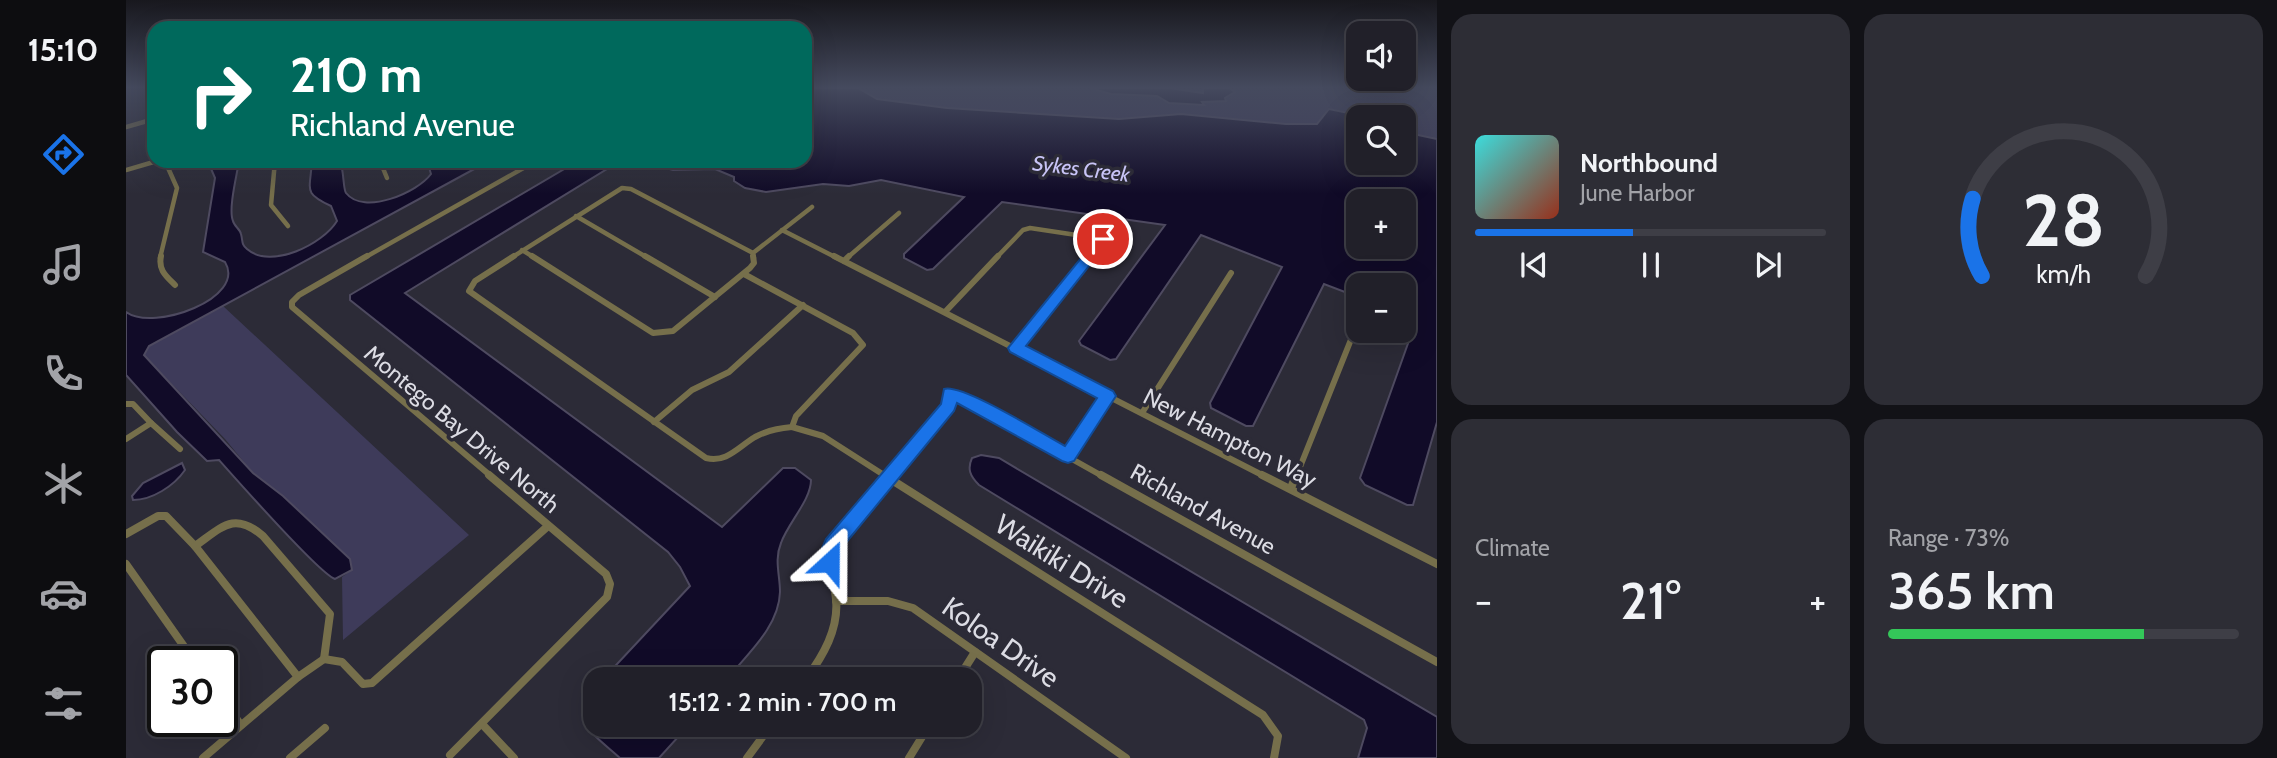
<!DOCTYPE html>
<html lang="en">
<head>
<meta charset="utf-8">
<style>
  :root { --surface:#212029; --page:#2d2d35; --text:#f1f3f6; --muted:#a2a3a8; --line:#3e3e46; --accent:#1a73e8 }
  body { margin:0; font-family:Cabin,sans-serif; background:var(--page); color:var(--text); height:100vh; display:flex; flex-direction:column; font-size:26px; white-space:nowrap }
  * { box-sizing:border-box; margin:0 }
  p { font-size:23px; color:var(--muted) }
  .icon { flex:none; width:38px; height:38px; fill:none; stroke:currentColor; stroke-width:2; stroke-linecap:round; stroke-linejoin:round }
  .map { position:relative; flex:1; overflow:hidden }
  .drawer { display:flex; flex-direction:column; gap:14px; padding:14px; background:#121217; width:840px }
  .drawer>* { flex:none }
  .banner { position:absolute; left:21px; top:21px; width:665px; height:147px; border-radius:21px; box-shadow:0 7px 28px #0002,0 0 0 2px var(--line); background:#00695c; color:#fff; overflow:hidden }
  .buttons { position:absolute; left:1220px; top:21px; display:grid; gap:14px }
  .buttons a { display:grid; place-items:center; width:70px; height:70px; border-radius:14px; background:var(--surface); box-shadow:0 7px 28px #0002,0 0 0 2px var(--line); font-size:35px }
  .speed { position:absolute; left:21px; top:646px; display:flex; gap:14px; font-size:35px; font-weight:700; text-align:center }
  .speed>* { display:grid; place-content:center; width:91px; height:91px; border-radius:50%; background:var(--surface); box-shadow:0 7px 28px #0002,0 0 0 2px var(--line); line-height:1 }
  .speed .limit { border:4px solid #111; border-radius:10px; background:#fff; color:#111 }
  .pin { position:absolute; display:grid; place-items:center; width:60px; height:60px; color:#fff; margin:-30px; border:4px solid #fff; border-radius:50%; box-shadow:0 2px 7px #0007 }
  .me { position:absolute; width:77px; margin:-38px; rotate:24deg; stroke-linejoin:round; filter:drop-shadow(0 0 5px #0008) }
  .turn { display:flex; align-items:center; gap:24px; height:147px; padding:0 28px; font-size:32px }
  .turn .icon { width:91px; height:91px; stroke-width:2.5 }
  .turn b { display:block; font-size:49px; line-height:60px }
  .big { font-size:52px; font-weight:600; line-height:1.1 }
  .drawer .tile { flex:1; display:flex; flex-direction:column; justify-content:center; gap:10px; min-width:0; padding:0 24px; border-radius:21px; background:var(--page) }
  .drawer .dial { align-items:center; gap:0 }
  .dial svg { height:182px; overflow:visible; fill:none; stroke:var(--line); stroke-width:7; stroke-linecap:round; text-anchor:middle }
  .dial text { fill:var(--text); stroke:none }
  .song { display:flex; align-items:center; gap:21px }
  .cover { width:84px; height:84px; border-radius:10px; background:linear-gradient(135deg,hsl(180 70% 55%),hsl(10 70% 35%)) }
  .played { height:7px; border-radius:4px; background:linear-gradient(90deg,var(--accent) 45%,var(--line) 45%) }
  .keys { display:flex; justify-content:space-around; direction:ltr }
  .heat { display:flex; justify-content:space-between; align-items:center; font-size:38px; direction:ltr }
  .charge { height:10px; border-radius:5px; background:linear-gradient(90deg,#34c759 73%,var(--line) 0) }
  .drawer .tiles { flex:1; display:grid; gap:14px; grid-template-columns:repeat(2,1fr) }
  .trip { position:absolute; left:457px; top:667px; width:399px; height:70px; border-radius:21px; background:var(--surface); box-shadow:0 7px 28px #0002,0 0 0 2px var(--line); font-weight:600; line-height:70px; text-align:center }
  main { display:flex; flex:1; min-height:0 }
  .dock { display:flex; flex-direction:column; width:126px; justify-content:space-around; align-items:center; background:#0d0d10; color:var(--muted) }
  .dock .icon { width:49px; height:49px }
  .dock .active { color:var(--accent) }
  .dock b { font-size:32px; color:var(--text) }
  .map>svg:first-child { display:block }
  .green { fill:#3e3b5a }
  .water { fill:#110b28; stroke:#4e4a60; stroke-width:2; fill-rule:evenodd }
  .lines { fill:none; stroke-linecap:round; stroke-linejoin:round }
  .minor-far2 { stroke:#766f4b; stroke-width:4.5 }
  .minor-far1 { stroke:#766f4b; stroke-width:6 }
  .minor { stroke:#766f4b; stroke-width:8 }
  .route { fill:#1a73e8; stroke:#114b97; stroke-width:2 }
  .labels { text-anchor:middle; stroke-width:7; stroke-linejoin:round; paint-order:stroke }
  .far-water-label { font-size:21px; font-style:italic; fill:#c8c4f6; stroke:#2c2b37 }
  .street-label { font-size:23px; fill:#dcdce4; stroke:#2c2b37 }
  .near-street-label { font-size:28px; fill:#dcdce4; stroke:#2c2b37 }
</style>
</head>
<body>
<main>
<nav class="dock">
<b>15:10</b>
<svg class="icon active" aria-label="directions" viewBox="0 0 24 24"><path d="M12 3l9 9-9 9-9-9zM9 14v-3h6M13 9l2 2-2 2"/></svg>
<svg class="icon" aria-label="music" viewBox="0 0 24 24"><path d="M9 18V5l10-2v13"/><circle cx="6" cy="18" r="3"/><circle cx="16" cy="16" r="3"/></svg>
<svg class="icon" aria-label="phone" viewBox="0 0 24 24"><path d="M5 4h4l2 5-3 2q2 4 5 5l2-3 5 2v4C11 20 4 13 5 4z"/></svg>
<svg class="icon" aria-label="climate" viewBox="0 0 24 24"><path d="M12 3v18M4 7l16 10M4 17L20 7"/></svg>
<svg class="icon" aria-label="car" viewBox="0 0 24 24"><path d="M5 17H2v-5l4-1 3-4h7l3 4 3 1v5h-3M9 17h6M6 11h13"/><circle cx="7" cy="17" r="2"/><circle cx="17" cy="17" r="2"/></svg>
<svg class="icon" aria-label="filters" viewBox="0 0 24 24"><path d="M4 7h16M4 17h16"/><circle cx="9" cy="7" r="2"/><circle cx="15" cy="17" r="2"/></svg>
</nav>
<div class="map">
<svg width="1311" height="758" viewBox="0 0 1311 758">
  <rect width="100%" height="100%" fill="#2c2b37"/>
  <g class="green">
    <path d="M732,88H1311V139L1278,132V117H1242L1203,109L1191,124H1160L1055,114L993,119L821,108L751,99Z"/>
    <path d="M97,306L343,535L217,640L216,577L226,570L212,550L157,496L127,473L99,439L18,355L23,346Z"/>
  </g>
  <g class="water">
    <path d="M679,88H732L751,99L821,108L993,119L1055,114L1160,124H1191L1203,109L1242,117H1232V163H1278V132L1311,139V422L1287,505H1281L1239,485L1234,478L1290,321L1278,315V285H1232V297L1198,284L1127,426H1120L1085,408L1084,403L1156,267L1075,235L990,359L984,360L955,345L953,341L1039,225L876,202L807,269L801,270L778,258V254L838,197L755,180L723,186L697,184L640,192L619,188L608,181V177L589,169L547,170L514,161H679ZM1232,201H1278V247H1232Z"/>
    <path d="M964,88H1043L1077,93V88H1103L1109,92L1099,98L1100,101L1076,102L1078,105L1043,103L1031,96L985,94Z"/>
    <path d="M85,161H113C111,175 102,209 107,221C108,226 114,229 115,234C117,241 115,244 121,249C145,270 197,244 211,221L205,206C177,193 184,191 186,161H214C218,170 217,189 220,193C238,216 292,192 305,174L301,161H363L23,346L18,355L127,473L157,496L224,559L226,570L209,579C194,574 109,478 93,460L81,461L51,432L0,375V312C28,332 121,298 99,262L77,252L89,178L83,164Z"/>
    <path d="M452,161H494L279,293L596,527L657,468H669L685,480C685,500 662,523 655,543C648,560 654,575 654,592C653,627 621,654 601,679H477L564,586L554,567L542,552L224,300V295Z"/>
    <path d="M855,455L873,458L1311,717V758H1232L1241,728L1238,720L853,485C844,476 841,469 846,458Z"/>
    <path d="M56,463L59,470C48,486 26,500 7,500L6,496L17,483Z"/>
    <path d="M469,687V724L563,725L533,758H494C470,736 440,720 469,687Z"/>
  </g>
  <g class="lines">
    <g class="minor-far2">
      <path d="M0,127L28,119"/>
      <path d="M149,161L145,205L162,226"/>
      <path d="M254,161L261,178"/>
      <path d="M0,170L31,161"/>
      <path d="M450,216L522,258"/>
      <path d="M656,230L711,258"/>
      <path d="M396,250L409,258"/>
      <path d="M34,258L51,188L39,161"/>
      <path d="M238,258L410,161"/>
      <path d="M385,258L496,188L505,189L627,253"/>
      <path d="M628,258L627,253L686,207"/>
      <path d="M721,258L773,213"/>
      <path d="M870,258L897,230L904,228L977,239"/>
      <path d="M962,258L977,239"/>
    </g>
    <g class="minor-far1">
      <path d="M35,256C32,270 40,276 49,285"/>
      <path d="M241,256L173,295L166,302V307L366,477"/>
      <path d="M388,256L349,281L343,291L580,458C601,463 612,447 629,437C640,431 653,428 666,427L670,416L737,345L727,333L618,274"/>
      <path d="M406,256L527,333L547,331L624,268L628,263L627,256"/>
      <path d="M519,256L589,297"/>
      <path d="M708,256L1140,477"/>
      <path d="M718,261L723,256"/>
      <path d="M819,312L872,256"/>
      <path d="M890,348L963,256"/>
      <path d="M0,404H7L25,423L0,439"/>
      <path d="M1016,413L1105,273"/>
      <path d="M528,422L566,390L603,372L677,305"/>
      <path d="M25,423L54,449"/>
      <path d="M666,427L697,436L761,477"/>
      <path d="M942,456L981,396"/>
      <path d="M764,477L823,406V394L839,399L978,477"/>
      <path d="M1170,477L1230,327"/>
    </g>
    <g class="minor">
      <path d="M758,475L1137,715L1152,736L1148,758"/>
      <path d="M975,475L1311,662"/>
      <path d="M1136,475L1311,564"/>
      <path d="M1165,488L1170,475"/>
      <path d="M0,534L32,516H40L69,546L172,677"/>
      <path d="M69,546C96,527 108,511 137,536L204,614L198,659"/>
      <path d="M0,564L69,662"/>
      <path d="M710,601H762L787,608L1000,758"/>
      <path d="M198,659L216,662L237,684L246,683L422,526"/>
      <path d="M680,679C697,656 713,629 710,599C708,580 701,564 706,545L765,475"/>
      <path d="M832,679L849,652"/>
      <path d="M96,699L115,725"/>
      <path d="M356,724L388,758"/>
      <path d="M324,755L481,597L484,584L480,574L363,475"/>
      <path d="M77,758L172,677L198,659"/>
      <path d="M164,758L199,728"/>
      <path d="M621,758L646,724"/>
      <path d="M783,758L804,724"/>
    </g>
  </g>
  <linearGradient id="sky" x2="0" y2="1"><stop stop-color="#18181e"/><stop offset="0.45" stop-color="#454a5e"/><stop offset="1" stop-color="#454a5e" stop-opacity="0"/></linearGradient>
  <rect width="1311" height="194" fill="url(#sky)"/>
  <path class="route" d="M977,234L984,239L982,242L900,346L987,391L990,396L948,461L942,463L936,461L831,403L828,411L714,550L710,569L704,571L697,569L693,555L700,539L815,404L818,389C836,383 918,435 939,446L971,398L884,352L882,348L973,236Z"/>
  <g class="labels">
    <g class="far-water-label">
      <text transform="translate(955 169) rotate(7)" y="7">Sykes Creek</text>
    </g>
    <g class="street-label">
      <text transform="translate(336 429) rotate(40)" y="8">Montego Bay Drive North</text>
      <text transform="translate(1104 438) rotate(27)" y="8">New Hampton Way</text>
      <text transform="translate(1077 509) rotate(29)" y="8">Richland Avenue</text>
    </g>
    <g class="near-street-label">
      <text transform="translate(936 561) rotate(32)" y="10">Waikiki Drive</text>
      <text transform="translate(875 642) rotate(35)" y="10">Koloa Drive</text>
    </g>
  </g>
</svg>
<div class="buttons">
<a><svg class="icon" aria-label="sound" viewBox="0 0 24 24"><path d="M4 9h4l5-4v14l-5-4H4zM17 9q2 3 0 6"/></svg></a>
<a><svg class="icon" aria-label="search" viewBox="0 0 24 24"><circle cx="10" cy="10" r="6"/><path d="M15 15l6 6"/></svg></a>
<a>+</a>
<a>−</a>
</div>
<div class="speed"><div class="limit">30</div></div>
<div class="pin" style="left:977px;top:239px;background:#d93025"><svg class="icon" aria-label="arrive" viewBox="0 0 24 24"><path d="M6 21V4h12l-3 4 3 4H6"/></svg></div>
<svg class="me" style="left:704px;top:562px" viewBox="-20 -20 40 40"><path d="M0-17L14 15 0 8-14 15z" fill="#1a73e8" stroke="#fff" stroke-width="4"/></svg>
<div class="trip">15:12 · 2 min · 700 m</div>
<div class="banner">
<div class="turn"><svg class="icon" aria-label="right" viewBox="0 0 24 24"><path d="M7 20v-9h11M14 6l5 5-5 5"/></svg><div><b>210 m</b>Richland Avenue</div></div>
</div>
</div>
<section class="drawer">
<div class="tiles">
<div class="tile">
<div class="song"><i class="cover"></i><div><b>Northbound</b><p>June Harbor</p></div></div>
<div class="played"></div>
<div class="keys"><svg class="icon" aria-label="previous" viewBox="0 0 24 24"><path d="M18 5L8 12l10 7zM5 5v14"/></svg><svg class="icon" aria-label="pause" viewBox="0 0 24 24"><path d="M8 5v14M16 5v14"/></svg><svg class="icon" aria-label="next" viewBox="0 0 24 24"><path d="M6 5l10 7-10 7zM19 5v14"/></svg></div>
</div>
<div class="tile dial"><svg viewBox="0 0 100 80">
<path d="M14 69A42 42 0 1 1 86 69"/>
<path d="M14 69A42 42 0 0 1 10 35" stroke="#1a73e8"/>
<text x="50" y="56" font-size="32" font-weight="700">28</text>
<text x="50" y="72" font-size="11">km/h</text>
</svg></div>
<div class="tile"><p>Climate</p>
<div class="heat"><a>−</a><b class="big">21°</b><a>+</a></div>
</div>
<div class="tile"><p>Range · 73%</p><b class="big">365 km</b><div class="charge"></div></div>
</div>
</section>
</main>
</body>
</html>
